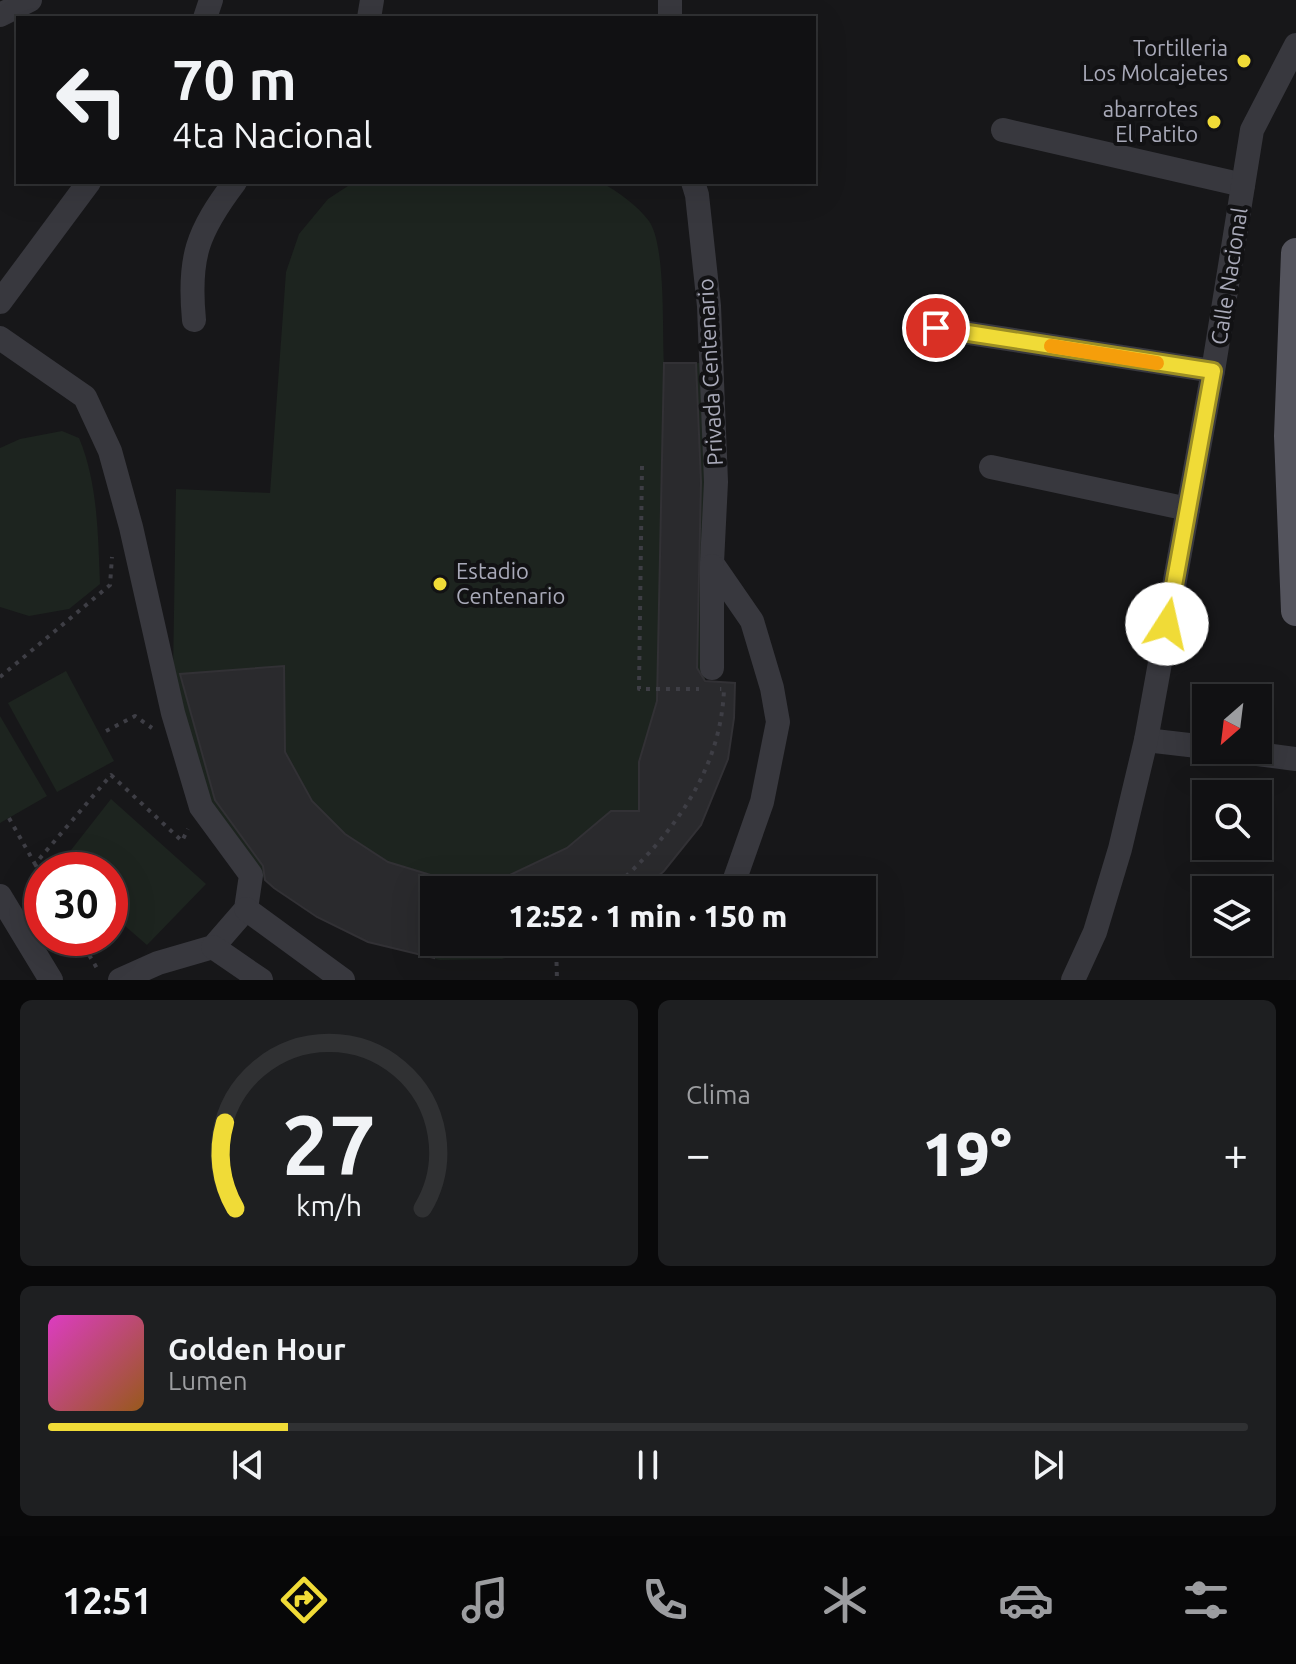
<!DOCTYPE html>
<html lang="es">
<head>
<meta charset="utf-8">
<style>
  :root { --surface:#111113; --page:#1e1f21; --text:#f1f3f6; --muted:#9c9da0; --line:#303133; --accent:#f0db37 }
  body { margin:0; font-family:Ubuntu,sans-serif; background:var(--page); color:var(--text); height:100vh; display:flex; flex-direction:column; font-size:30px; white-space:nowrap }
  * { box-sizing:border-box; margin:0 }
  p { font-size:26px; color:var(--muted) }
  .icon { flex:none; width:44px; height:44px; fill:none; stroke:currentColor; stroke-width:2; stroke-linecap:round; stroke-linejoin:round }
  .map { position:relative; height:980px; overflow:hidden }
  .panel { display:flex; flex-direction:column; gap:20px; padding:20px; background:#09090a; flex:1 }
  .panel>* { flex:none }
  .banner { position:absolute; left:16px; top:16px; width:800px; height:168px; border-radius:0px; box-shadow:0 8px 32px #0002,0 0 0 2px var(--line); background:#111113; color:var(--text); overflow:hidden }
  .needle { width:52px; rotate:208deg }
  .buttons { position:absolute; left:1192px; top:684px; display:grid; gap:16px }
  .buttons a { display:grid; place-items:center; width:80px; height:80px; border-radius:0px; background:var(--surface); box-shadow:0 8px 32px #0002,0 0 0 2px var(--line); font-size:40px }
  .speed { position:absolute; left:24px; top:852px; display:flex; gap:16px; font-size:40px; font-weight:700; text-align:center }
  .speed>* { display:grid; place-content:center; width:104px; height:104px; border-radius:50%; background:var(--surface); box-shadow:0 8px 32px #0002,0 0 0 2px var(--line); line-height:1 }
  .speed .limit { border:12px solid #d22; background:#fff; color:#111 }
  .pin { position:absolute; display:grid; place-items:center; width:68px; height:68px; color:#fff; margin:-34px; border:4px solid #fff; border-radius:50%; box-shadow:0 2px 8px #0007 }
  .me { position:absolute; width:88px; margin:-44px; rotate:10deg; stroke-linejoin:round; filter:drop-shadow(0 0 6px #0008) }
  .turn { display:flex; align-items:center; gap:28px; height:168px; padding:0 24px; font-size:36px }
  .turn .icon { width:104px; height:104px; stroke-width:2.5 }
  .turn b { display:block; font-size:56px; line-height:68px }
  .big { font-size:60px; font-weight:800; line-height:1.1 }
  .panel .widget { flex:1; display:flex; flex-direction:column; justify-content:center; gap:12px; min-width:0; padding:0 28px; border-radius:12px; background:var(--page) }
  .panel .dial { align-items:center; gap:0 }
  .dial svg { height:208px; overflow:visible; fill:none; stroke:var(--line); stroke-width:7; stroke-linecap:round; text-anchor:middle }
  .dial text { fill:var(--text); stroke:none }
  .song { display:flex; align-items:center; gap:24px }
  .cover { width:96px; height:96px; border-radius:12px; background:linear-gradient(135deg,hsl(310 70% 55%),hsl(30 70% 35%)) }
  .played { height:8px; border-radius:4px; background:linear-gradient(90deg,var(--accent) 20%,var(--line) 20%) }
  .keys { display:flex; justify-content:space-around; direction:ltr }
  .heat { display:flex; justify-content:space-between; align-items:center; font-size:44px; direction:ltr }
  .panel .tiles { flex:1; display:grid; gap:20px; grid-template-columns:1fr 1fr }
  .widget:last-child { grid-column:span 2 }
  .trip { position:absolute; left:420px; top:876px; width:456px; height:80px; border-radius:0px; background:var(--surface); box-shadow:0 8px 32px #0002,0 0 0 2px var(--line); font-weight:800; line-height:80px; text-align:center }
  .dock { display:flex; height:128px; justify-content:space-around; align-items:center; background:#070708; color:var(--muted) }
  .dock .icon { width:56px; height:56px }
  .dock .selected { color:var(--accent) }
  .dock b { font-size:36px; color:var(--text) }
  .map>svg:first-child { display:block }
  .green { fill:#1d241f }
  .building { fill:#2a2a2d; stroke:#323135; stroke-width:2 }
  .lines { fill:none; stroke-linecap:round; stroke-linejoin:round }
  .path { stroke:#3e3e45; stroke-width:4; stroke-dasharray:4 6; stroke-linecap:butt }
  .minor { stroke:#38383e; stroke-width:24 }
  .major { stroke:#54545d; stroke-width:30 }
  .route-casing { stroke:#9c8e24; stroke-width:20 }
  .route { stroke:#f0db37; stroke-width:14 }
  .slow { stroke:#f59e0b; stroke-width:14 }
  .poi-dot { fill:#f0db37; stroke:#121214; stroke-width:3 }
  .labels { text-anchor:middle; stroke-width:8; stroke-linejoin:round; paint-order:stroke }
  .poi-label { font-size:22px; fill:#a9aab9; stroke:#121214; text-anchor:end }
  .street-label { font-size:22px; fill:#a9aab9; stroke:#121214 }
</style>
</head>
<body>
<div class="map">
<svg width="1296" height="980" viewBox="0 0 1296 980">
  <rect width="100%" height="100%" fill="#171719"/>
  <g class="green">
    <path d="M354,182H601C618,192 637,205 649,221C666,245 662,330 664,363H706L705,681L735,683C734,768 707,835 642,890H434V942H561L502,959L440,960L368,942L317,917L274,888L242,856L207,800L173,674L176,489L270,493L286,272L299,234L328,199Z"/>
    <path d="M62,431L79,438C98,483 98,535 100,584L69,609L29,616L0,607V448L20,439Z"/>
    <path d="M66,671L114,761L57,792L8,703Z"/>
    <path d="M0,716L47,796L0,823Z"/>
    <path d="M111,799L206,884L147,945L110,913V870L57,868Z"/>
  </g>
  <g class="building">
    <path d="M664,363H696L701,482L697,668L705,681L735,683L734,718L728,759L701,825L664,871L642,890H478L567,848L611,811H639V762L657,701Z"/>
    <path d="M284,666L285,752L312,801L345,834L388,862L434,876V958L368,942L317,917L274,888L265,880L263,866L215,800L180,674Z"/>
  </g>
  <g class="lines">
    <g class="path">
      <path d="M642,466L639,689H699"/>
      <path d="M0,677L110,585L112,557"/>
      <path d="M106,731L135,716L152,728"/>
      <path d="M9,818L35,864"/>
      <path d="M42,875L35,864L111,775L182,841L188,829"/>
      <path d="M611,890C671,837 721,772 724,689H720"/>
      <path d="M79,938L98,970"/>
      <path d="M556,942L557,980"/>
    </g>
    <g class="minor">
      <path d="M0,15L30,0"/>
      <path d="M205,18L211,0"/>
      <path d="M369,18L372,0"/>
      <path d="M670,18V0"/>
      <path d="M1003,130L1243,185"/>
      <path d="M693,182L697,195L709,306L716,482L712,563L752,621L772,688L778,722L762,802L731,890"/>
      <path d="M0,302L89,182"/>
      <path d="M194,320C188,258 197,232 235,182"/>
      <path d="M936,328L1213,371"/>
      <path d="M0,338L85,397L110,451L131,527L173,713L201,807L251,875L246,909L213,947L158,963L120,980"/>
      <path d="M991,467L1188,509"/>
      <path d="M712,566V668"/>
      <path d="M1146,740L1206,747"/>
      <path d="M1225,750L1296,759"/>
      <path d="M678,889L681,890"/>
      <path d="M0,896L51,980"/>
      <path d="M246,909L343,980"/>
      <path d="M213,947L261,980"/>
      <path d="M1073,980L1095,932L1120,849L1146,740L1213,371L1252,130L1296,45"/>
    </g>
    <path class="major" d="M1296,253L1289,436L1296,611"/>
  </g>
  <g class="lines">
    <defs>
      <path id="route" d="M936,328L1213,371L1167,624"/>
    </defs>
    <use href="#route" class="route-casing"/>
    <use href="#route" class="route"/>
    <path class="slow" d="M1051,346L1157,363"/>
  </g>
  <g class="poi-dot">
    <circle cx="1244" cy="61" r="8"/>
    <circle cx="1214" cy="122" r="8"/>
    <circle cx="440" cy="584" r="8"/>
  </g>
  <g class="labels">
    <g class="poi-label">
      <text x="1228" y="56">Tortilleria<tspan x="1228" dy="25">Los Molcajetes</tspan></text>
      <text x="1198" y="117">abarrotes<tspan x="1198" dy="25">El Patito</tspan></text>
      <text x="456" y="579" text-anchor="start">Estadio<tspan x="456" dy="25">Centenario</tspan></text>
    </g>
    <g class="street-label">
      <text transform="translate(1229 276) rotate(-81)" y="8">Calle Nacional</text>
      <text transform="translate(710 372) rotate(-93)" y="8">Privada Centenario</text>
    </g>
  </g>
</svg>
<div class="buttons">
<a><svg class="needle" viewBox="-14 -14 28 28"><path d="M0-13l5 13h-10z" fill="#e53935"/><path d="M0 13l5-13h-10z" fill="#9c9da0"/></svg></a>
<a><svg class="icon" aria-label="search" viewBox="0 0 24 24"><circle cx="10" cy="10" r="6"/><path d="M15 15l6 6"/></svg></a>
<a><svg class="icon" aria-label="layers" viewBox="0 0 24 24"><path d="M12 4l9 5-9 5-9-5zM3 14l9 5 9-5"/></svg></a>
</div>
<div class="speed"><div class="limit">30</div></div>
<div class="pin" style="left:936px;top:328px;background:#d93025"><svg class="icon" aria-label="arrive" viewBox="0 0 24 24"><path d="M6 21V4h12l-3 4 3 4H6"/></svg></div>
<svg class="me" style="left:1167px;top:624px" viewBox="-20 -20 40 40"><circle r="19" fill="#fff"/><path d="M0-13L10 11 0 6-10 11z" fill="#f0db37"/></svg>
<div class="trip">12:52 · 1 min · 150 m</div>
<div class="banner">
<div class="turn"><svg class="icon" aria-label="left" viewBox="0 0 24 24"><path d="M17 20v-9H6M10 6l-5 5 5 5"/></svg><div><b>70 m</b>4ta Nacional</div></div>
</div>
</div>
<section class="panel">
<div class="tiles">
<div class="widget dial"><svg viewBox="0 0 100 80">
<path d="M14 69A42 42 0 1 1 86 69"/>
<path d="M14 69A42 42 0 0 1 10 36" stroke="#f0db37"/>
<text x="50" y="56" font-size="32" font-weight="700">27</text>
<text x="50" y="72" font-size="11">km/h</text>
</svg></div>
<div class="widget"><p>Clima</p>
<div class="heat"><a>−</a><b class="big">19°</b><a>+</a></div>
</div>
<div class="widget">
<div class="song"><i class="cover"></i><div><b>Golden Hour</b><p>Lumen</p></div></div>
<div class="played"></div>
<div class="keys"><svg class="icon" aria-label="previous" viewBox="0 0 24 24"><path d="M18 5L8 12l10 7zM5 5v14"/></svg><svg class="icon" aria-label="pause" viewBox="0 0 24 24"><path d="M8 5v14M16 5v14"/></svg><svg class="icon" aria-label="next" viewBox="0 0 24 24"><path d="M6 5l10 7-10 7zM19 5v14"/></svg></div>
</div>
</div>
</section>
<nav class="dock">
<b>12:51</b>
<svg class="icon selected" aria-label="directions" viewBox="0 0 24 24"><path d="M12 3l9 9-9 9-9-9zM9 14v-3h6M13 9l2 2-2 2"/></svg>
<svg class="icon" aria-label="music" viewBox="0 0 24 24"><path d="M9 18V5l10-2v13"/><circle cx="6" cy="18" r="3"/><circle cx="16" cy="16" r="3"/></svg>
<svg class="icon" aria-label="phone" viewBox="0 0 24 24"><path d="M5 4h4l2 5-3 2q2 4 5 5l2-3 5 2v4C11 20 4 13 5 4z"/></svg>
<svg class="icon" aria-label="climate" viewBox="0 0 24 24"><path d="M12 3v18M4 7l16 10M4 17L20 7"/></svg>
<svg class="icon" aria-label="car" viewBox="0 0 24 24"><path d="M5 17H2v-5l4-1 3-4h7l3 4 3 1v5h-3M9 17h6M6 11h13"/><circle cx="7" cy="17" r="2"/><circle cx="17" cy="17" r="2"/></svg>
<svg class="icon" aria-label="filters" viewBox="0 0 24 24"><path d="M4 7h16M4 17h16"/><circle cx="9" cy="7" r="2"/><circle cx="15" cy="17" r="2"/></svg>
</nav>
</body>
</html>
